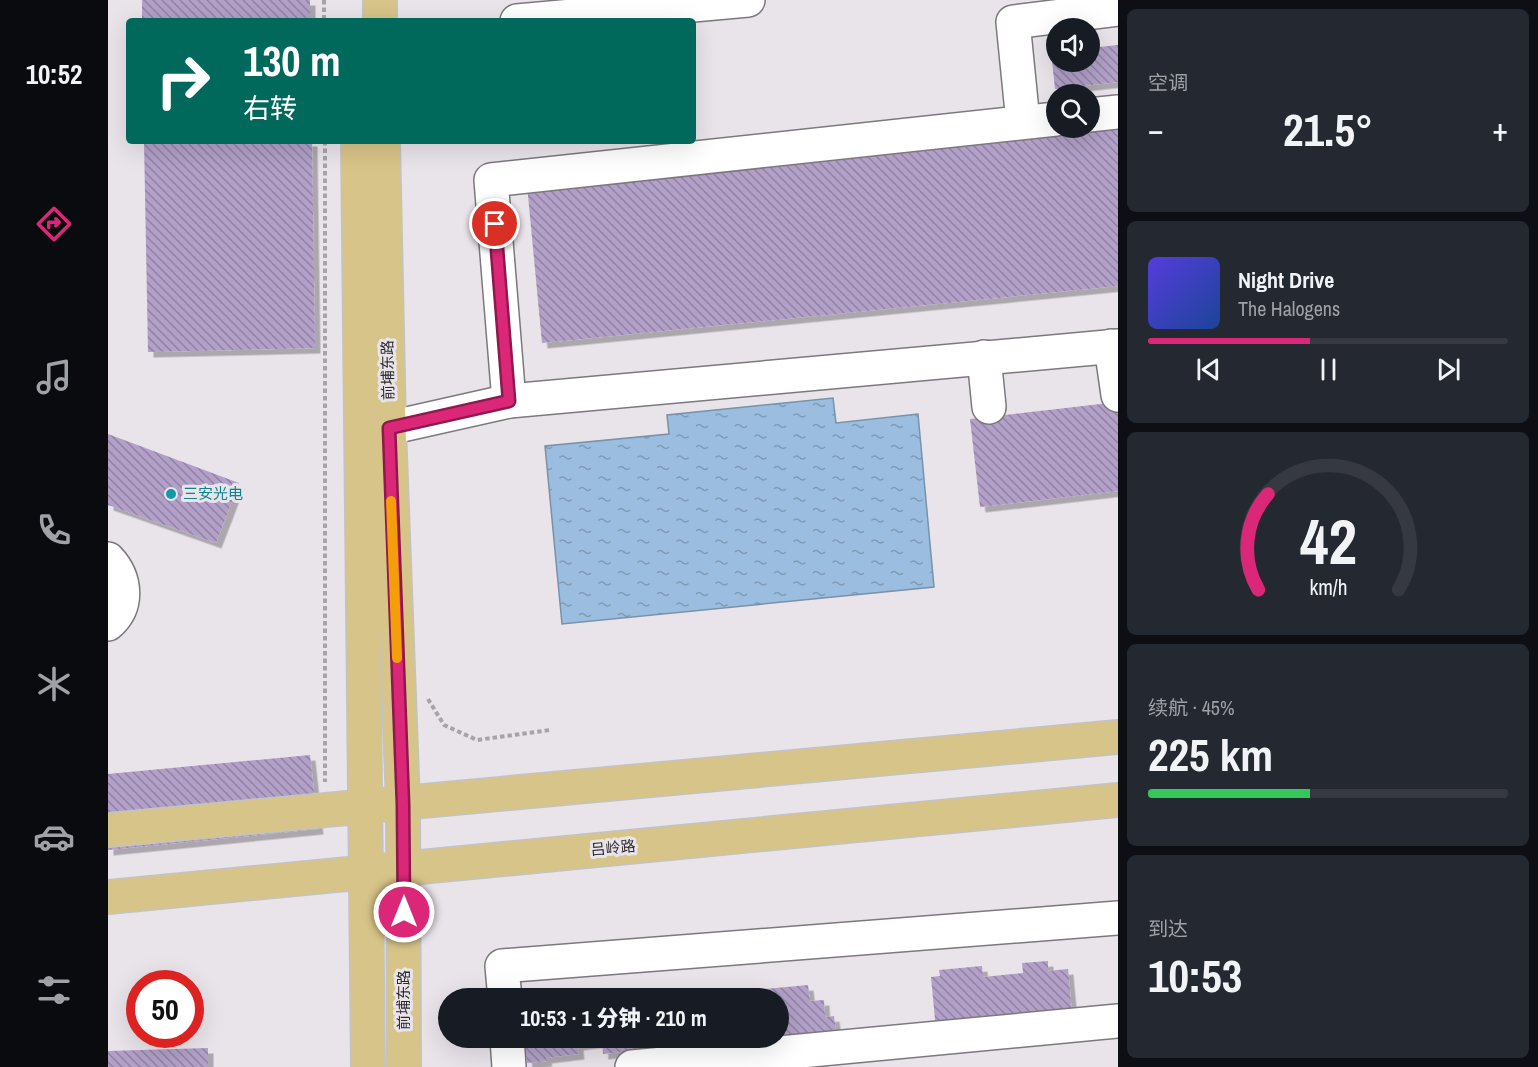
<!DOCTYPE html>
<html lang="zh">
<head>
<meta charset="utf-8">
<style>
  :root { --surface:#171b24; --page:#242831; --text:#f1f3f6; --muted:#9ea1a6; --line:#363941; --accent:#db2777 }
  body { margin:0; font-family:"Archivo Narrow","Noto Sans SC",sans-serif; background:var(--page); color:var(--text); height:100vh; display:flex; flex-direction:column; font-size:22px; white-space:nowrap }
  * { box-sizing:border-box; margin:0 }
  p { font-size:20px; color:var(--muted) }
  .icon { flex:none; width:33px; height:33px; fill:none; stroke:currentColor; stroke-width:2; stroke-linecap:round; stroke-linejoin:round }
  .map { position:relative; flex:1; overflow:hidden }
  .drawer { display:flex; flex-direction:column; gap:9px; padding:9px; background:#0d0f14; width:420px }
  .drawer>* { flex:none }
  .banner { position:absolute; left:18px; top:18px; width:570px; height:126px; border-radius:6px; box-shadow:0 6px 24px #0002; background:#00695c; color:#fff; overflow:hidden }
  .tools { position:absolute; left:938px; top:18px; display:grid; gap:12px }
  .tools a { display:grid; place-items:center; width:54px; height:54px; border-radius:50%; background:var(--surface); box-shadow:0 6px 24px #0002; font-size:30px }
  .speed { position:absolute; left:18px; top:970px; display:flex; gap:12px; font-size:30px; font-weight:700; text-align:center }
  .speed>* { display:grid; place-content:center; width:78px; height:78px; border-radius:50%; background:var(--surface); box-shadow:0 6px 24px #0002; line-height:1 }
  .speed .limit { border:9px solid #d22; background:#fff; color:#111 }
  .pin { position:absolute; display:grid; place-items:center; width:51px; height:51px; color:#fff; margin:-26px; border:3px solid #fff; border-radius:50%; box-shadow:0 2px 6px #0007 }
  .me { position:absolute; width:66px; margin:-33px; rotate:0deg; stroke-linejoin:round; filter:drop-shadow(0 0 4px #0008) }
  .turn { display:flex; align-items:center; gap:21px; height:126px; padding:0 18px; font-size:27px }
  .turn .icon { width:78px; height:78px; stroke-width:2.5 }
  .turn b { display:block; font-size:42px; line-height:51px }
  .big { font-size:45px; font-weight:800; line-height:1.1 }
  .drawer .tile { flex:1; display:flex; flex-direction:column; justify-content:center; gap:9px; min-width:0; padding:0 21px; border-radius:9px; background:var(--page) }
  .drawer .dial { align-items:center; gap:0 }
  .dial svg { height:156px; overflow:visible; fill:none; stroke:var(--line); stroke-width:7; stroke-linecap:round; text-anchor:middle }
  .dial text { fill:var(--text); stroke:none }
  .song { display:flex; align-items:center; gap:18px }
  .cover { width:72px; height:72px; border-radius:9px; background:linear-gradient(135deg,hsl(250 70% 55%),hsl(220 70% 35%)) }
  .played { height:6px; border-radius:3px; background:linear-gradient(90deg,var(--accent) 45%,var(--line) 45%) }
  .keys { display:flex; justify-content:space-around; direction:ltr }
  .heat { display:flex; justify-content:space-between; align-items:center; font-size:33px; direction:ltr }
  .charge { height:9px; border-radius:4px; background:linear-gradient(90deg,#34c759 45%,var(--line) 0) }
  .trip { position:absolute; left:330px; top:988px; width:351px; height:60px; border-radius:30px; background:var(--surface); box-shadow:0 6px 24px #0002; font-weight:800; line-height:60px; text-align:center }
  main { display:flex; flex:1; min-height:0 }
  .tabs { display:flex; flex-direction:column; width:108px; justify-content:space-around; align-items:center; background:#090b0e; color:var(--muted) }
  .tabs .icon { width:42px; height:42px }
  .tabs .active { color:var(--accent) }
  .tabs b { font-size:27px; color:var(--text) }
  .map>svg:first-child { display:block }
  .water { fill:url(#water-ripples); stroke:#7991a9; stroke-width:1.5 }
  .building { fill:url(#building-back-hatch); filter:url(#shadow) }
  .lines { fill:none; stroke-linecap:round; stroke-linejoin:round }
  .minor-casing { stroke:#7c787d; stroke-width:36 }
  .major-casing { stroke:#c4c3c4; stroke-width:36 }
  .path { stroke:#a7a3a8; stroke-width:4; stroke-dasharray:4.5 3; stroke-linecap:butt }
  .minor { stroke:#fff; stroke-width:33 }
  .major { stroke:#d7c488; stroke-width:33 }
  .route-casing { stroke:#8e194d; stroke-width:15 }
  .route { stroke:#db2777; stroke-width:10 }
  .slow { stroke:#f59e0b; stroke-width:10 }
  .culture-dot { fill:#0f9aa8; stroke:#e9e4ea; stroke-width:2 }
  .labels { text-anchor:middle; stroke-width:6; stroke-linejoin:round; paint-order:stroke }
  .street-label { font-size:15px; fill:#2b2a2c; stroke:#e9e4ea }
  .culture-label { font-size:15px; fill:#0d838f; stroke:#e9e4ea; text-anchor:start }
</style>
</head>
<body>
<main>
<nav class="tabs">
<b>10:52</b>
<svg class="icon active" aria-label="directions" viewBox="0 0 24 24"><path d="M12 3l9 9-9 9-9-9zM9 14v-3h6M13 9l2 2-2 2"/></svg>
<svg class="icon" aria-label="music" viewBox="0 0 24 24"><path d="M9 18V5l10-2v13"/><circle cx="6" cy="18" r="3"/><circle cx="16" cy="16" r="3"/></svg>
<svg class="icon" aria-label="phone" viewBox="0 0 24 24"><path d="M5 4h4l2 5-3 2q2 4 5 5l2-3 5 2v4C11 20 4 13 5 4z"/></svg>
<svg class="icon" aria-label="climate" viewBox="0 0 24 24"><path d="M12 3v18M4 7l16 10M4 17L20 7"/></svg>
<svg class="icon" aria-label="car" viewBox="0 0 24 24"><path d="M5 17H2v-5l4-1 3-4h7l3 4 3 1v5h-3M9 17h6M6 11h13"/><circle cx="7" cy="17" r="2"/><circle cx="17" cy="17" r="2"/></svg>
<svg class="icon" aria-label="filters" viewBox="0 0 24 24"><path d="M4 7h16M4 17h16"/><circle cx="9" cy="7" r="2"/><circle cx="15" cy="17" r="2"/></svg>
</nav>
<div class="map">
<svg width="1010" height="1067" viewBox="0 0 1010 1067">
  <defs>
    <pattern id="water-ripples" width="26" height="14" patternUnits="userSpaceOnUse" patternTransform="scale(1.5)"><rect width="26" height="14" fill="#9bbddf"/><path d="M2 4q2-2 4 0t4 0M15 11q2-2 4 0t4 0" fill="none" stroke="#7f9ab5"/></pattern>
    <pattern id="building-back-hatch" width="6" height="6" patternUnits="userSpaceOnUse" patternTransform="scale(1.5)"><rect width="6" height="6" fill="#b2a0c8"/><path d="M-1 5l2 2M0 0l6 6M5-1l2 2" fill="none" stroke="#9183a3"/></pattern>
    <filter id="shadow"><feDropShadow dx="5.5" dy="5.5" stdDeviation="0" flood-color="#0004"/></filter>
  </defs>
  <rect width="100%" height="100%" fill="#e9e4ea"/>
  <path class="water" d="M725,398L728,423L810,414L826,587L454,624L437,446L561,434L559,415Z"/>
  <g class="building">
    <rect x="34" y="0" width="168" height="21"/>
    <path d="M1010,45V82L947,89L943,52L948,51V62H981V48Z"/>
    <path d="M1010,127V286L434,343L419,185Z"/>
    <path d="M36,141H204L207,348L40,352Z"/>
    <path d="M1010,402V491L872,507L862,419Z"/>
    <path d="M0,434L131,483L108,543L0,505Z"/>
    <path d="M202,755L210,829L0,850V774Z"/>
    <path d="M940,961V971L960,969L965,1024L828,1030L823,977L832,976L831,970L874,966L875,977L915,973L914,963Z"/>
    <path d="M700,985L702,1001L716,1000L717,1017L726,1016L729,1038L596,1051L595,1038H670V999H658L657,989Z"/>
    <path d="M643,993V999H606V997Z"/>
    <path d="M416,1038H558V1042L542,1044L543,1049L495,1054L494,1042L470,1045L471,1054L438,1058L439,1061L419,1063Z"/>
    <path d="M100,1048V1067H0V1051Z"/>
  </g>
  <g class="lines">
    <defs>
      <g id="minor">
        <path d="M409,21L640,0"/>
        <path d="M981,115L1010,112"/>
        <path d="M915,122L905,22L1010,9"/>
        <path d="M1003,346L1010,395"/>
        <path d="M876,357L881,407"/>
        <path d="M401,401L383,180L948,119"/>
        <path d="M281,428L401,401L1010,346"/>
        <path d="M0,559C18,578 21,606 0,624"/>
        <path d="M397,999L394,966L1010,918"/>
        <path d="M399,1038L401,1067"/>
        <path d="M524,1067L1010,1021"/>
      </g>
      <g id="major">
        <path d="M272,0V21"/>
        <path d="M250,141L260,1067"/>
        <path d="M275,141L281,428L295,804L296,1067"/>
        <path d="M0,830L1010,737"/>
        <path d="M0,897L1010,800"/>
      </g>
    </defs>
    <use href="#minor" class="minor-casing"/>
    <use href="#major" class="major-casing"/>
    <g class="path">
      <path d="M216,0V21"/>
      <path d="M217,141V782"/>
      <path d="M320,699L336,725L369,740L442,730"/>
    </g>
    <use href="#minor" class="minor"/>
    <use href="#major" class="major"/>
  </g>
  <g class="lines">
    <defs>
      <path id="route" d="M296,912L295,804L281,428L401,401L387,224"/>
    </defs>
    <use href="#route" class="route-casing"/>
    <use href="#route" class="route"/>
    <path class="slow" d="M283,501L289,658"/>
  </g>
  <circle class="culture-dot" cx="63" cy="494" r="6"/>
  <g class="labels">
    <g class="street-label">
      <text transform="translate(280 370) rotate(-91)" y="5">前埔东路</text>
      <text transform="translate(505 848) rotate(-5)" y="5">吕岭路</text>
      <text transform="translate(296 1000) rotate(-90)" y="5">前埔东路</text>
    </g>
    <g class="culture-label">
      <text x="75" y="499">三安光电</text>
    </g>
  </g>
</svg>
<div class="tools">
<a><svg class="icon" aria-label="sound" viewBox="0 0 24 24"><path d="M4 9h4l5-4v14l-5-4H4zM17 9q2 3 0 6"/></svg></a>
<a><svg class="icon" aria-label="search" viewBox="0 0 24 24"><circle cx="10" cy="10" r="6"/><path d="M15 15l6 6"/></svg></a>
</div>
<div class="speed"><div class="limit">50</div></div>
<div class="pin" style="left:387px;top:224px;background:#d93025"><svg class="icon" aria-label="arrive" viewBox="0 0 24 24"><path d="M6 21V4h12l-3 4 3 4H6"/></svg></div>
<svg class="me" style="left:296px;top:912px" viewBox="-20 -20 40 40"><circle r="17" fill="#db2777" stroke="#fff" stroke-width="3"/><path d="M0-11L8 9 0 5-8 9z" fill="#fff"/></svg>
<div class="trip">10:53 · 1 分钟 · 210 m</div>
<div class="banner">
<div class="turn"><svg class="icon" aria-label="right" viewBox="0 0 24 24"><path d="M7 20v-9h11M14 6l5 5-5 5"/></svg><div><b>130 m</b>右转</div></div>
</div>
</div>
<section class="drawer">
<div class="tile"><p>空调</p>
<div class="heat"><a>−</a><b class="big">21.5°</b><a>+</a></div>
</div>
<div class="tile">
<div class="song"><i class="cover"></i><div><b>Night Drive</b><p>The Halogens</p></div></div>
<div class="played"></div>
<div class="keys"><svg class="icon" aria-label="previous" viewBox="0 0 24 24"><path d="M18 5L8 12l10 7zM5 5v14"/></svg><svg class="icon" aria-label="pause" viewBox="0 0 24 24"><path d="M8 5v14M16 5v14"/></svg><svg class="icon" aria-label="next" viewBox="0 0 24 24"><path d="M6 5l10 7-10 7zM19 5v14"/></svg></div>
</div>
<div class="tile dial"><svg viewBox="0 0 100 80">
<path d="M14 69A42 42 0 1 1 86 69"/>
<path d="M14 69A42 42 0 0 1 19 20" stroke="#db2777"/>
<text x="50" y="56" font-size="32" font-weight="700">42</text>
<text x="50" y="72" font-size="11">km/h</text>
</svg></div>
<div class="tile"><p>续航 · 45%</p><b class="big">225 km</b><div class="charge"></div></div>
<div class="tile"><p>到达</p><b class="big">10:53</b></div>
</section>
</main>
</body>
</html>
